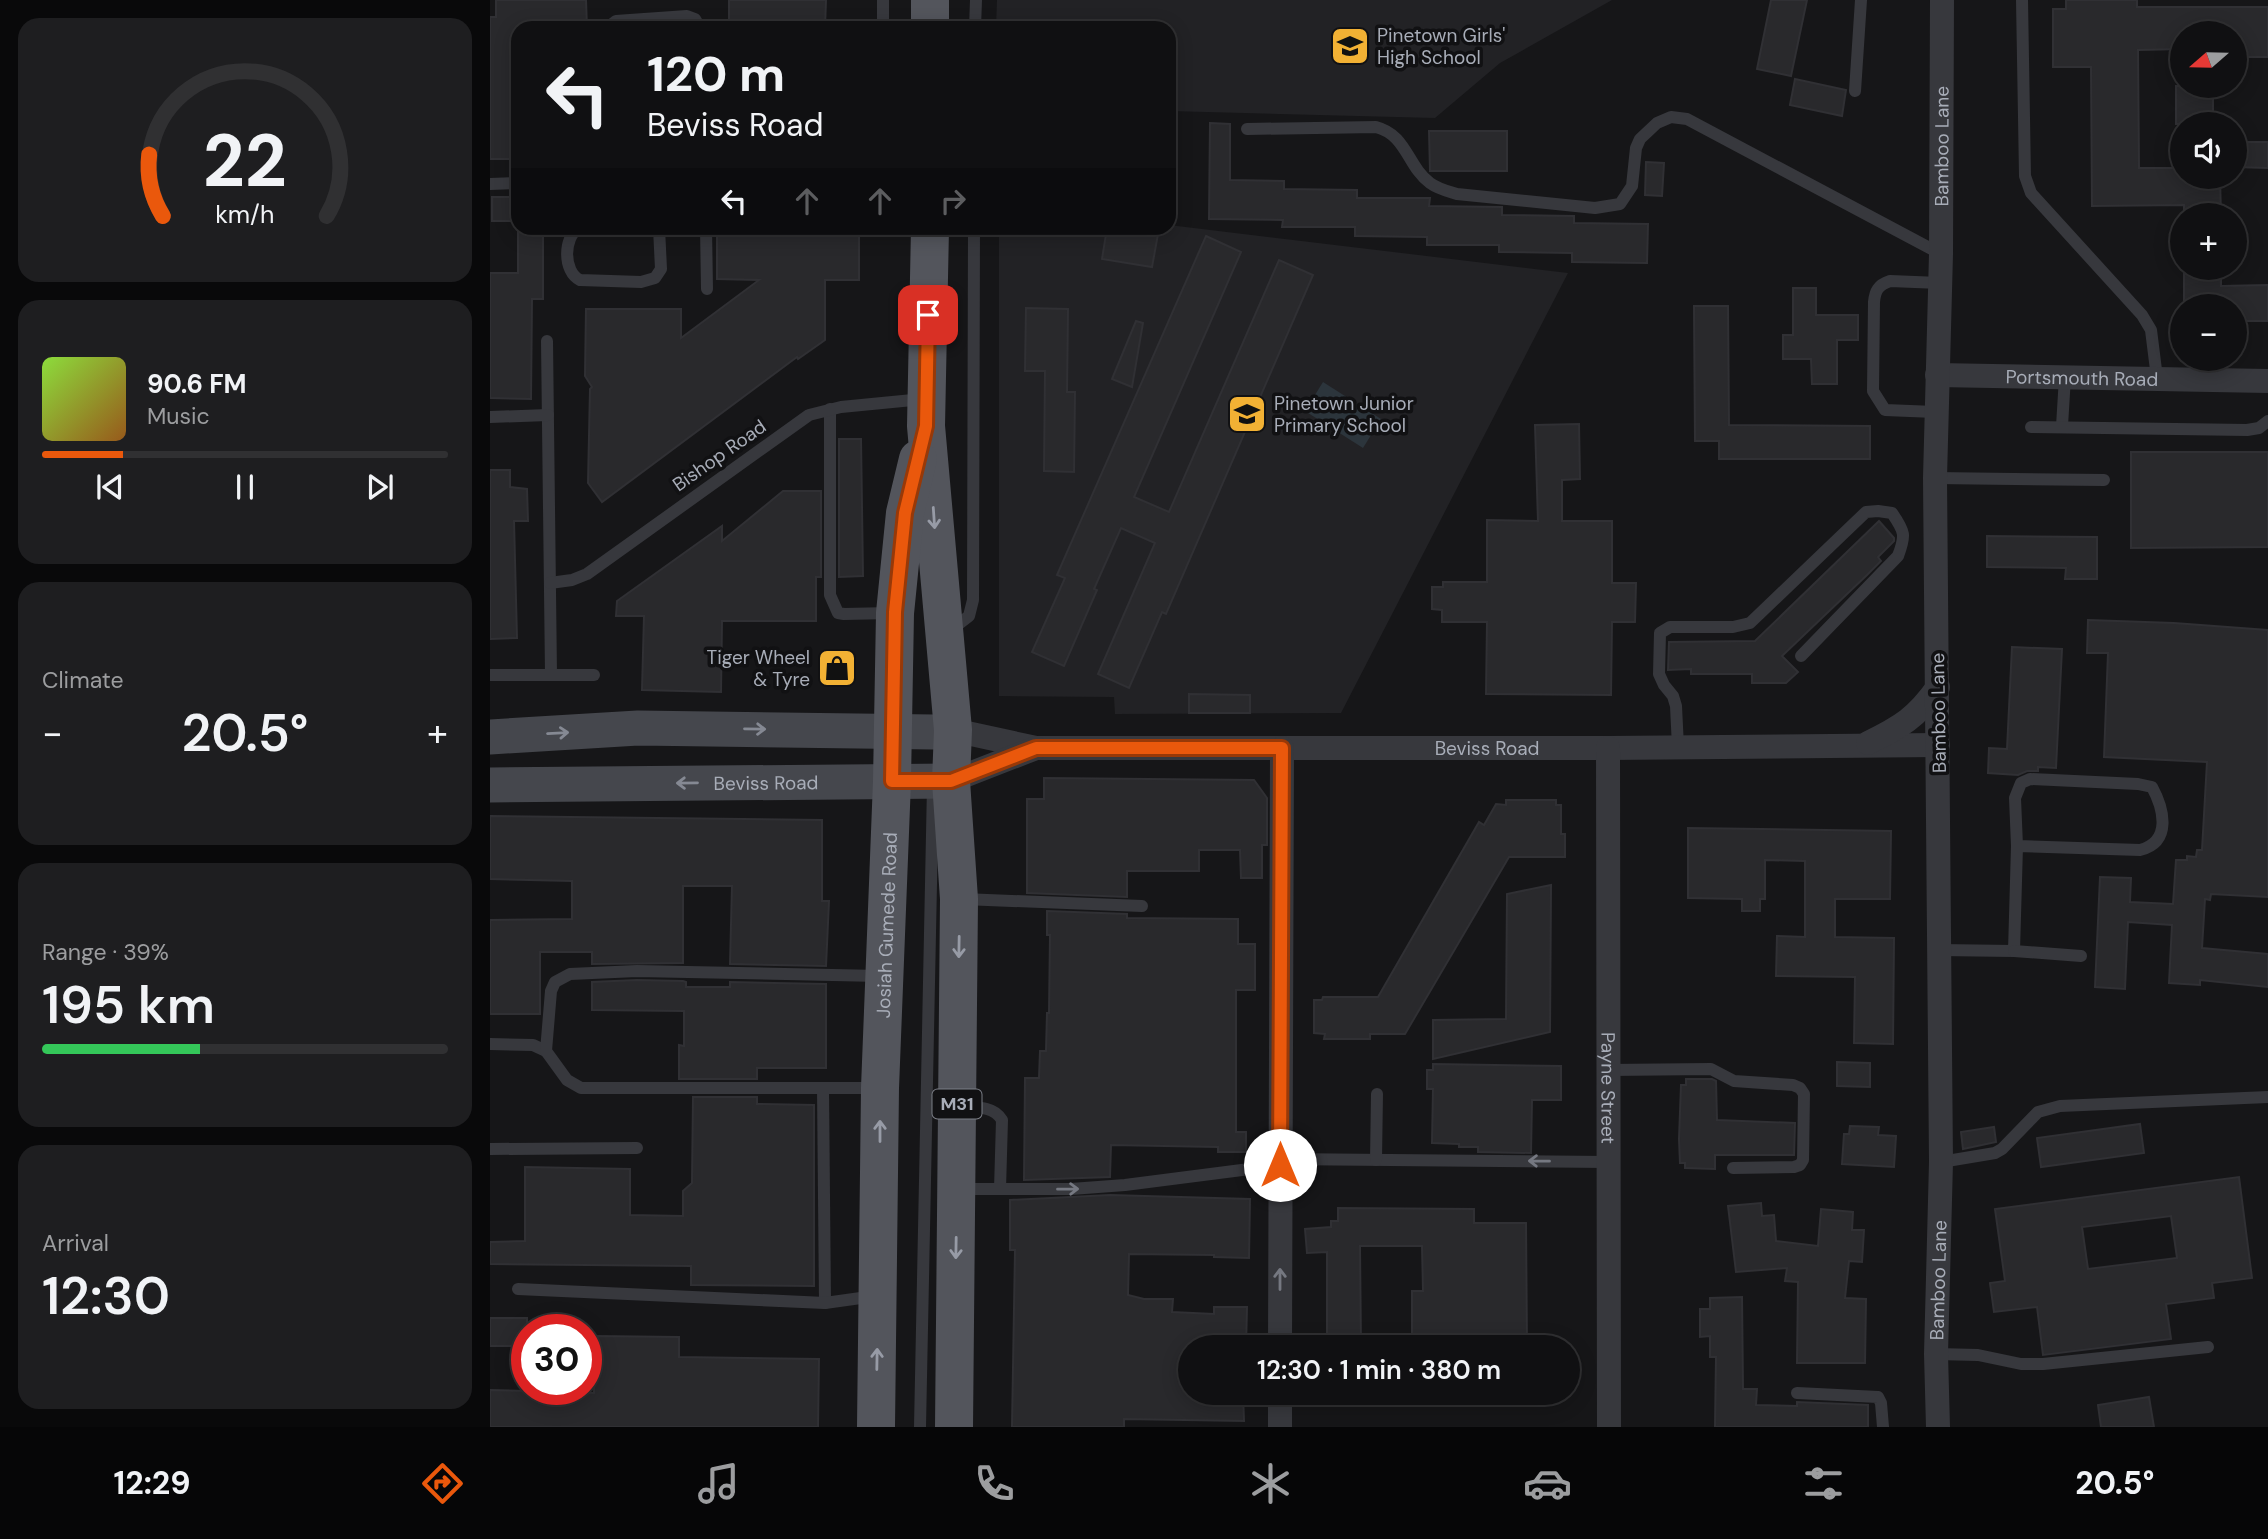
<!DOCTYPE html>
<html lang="en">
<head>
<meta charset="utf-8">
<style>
  :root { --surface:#101012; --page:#1e1e20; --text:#f1f3f6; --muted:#9c9d9f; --line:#303032; --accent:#ea580c }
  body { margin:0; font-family:"DM Sans",sans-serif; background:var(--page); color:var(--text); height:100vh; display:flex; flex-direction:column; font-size:26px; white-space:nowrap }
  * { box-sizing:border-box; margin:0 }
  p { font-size:23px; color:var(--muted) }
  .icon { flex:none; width:38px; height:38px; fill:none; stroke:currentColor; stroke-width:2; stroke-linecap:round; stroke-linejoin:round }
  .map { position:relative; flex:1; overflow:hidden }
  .panel { display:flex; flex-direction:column; gap:18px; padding:18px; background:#09090a; width:490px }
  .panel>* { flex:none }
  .top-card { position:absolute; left:21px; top:21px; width:665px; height:214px; border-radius:21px; box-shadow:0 4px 18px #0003,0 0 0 2px var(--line); background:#101012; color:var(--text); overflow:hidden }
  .needle { width:46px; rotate:250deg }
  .fabs { position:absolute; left:1680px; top:21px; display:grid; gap:14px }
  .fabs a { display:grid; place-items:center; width:77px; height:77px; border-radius:50%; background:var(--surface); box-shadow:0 4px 18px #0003,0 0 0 2px var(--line); font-size:35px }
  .speed { position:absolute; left:21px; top:1314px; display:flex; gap:14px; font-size:35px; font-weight:700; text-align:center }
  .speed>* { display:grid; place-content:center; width:91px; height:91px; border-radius:50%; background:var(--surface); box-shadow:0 4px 18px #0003,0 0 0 2px var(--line); line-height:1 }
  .speed .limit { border:10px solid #d22; background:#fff; color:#111 }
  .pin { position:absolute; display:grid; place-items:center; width:60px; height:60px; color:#fff; margin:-30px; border-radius:14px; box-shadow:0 4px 10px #0006 }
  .me { position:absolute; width:77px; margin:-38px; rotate:0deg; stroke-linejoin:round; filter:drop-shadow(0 0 5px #0008) }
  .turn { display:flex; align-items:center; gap:24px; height:147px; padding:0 21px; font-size:32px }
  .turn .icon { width:91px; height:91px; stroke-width:2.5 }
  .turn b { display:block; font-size:49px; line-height:60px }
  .lanes { display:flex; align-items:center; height:66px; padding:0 21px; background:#0003; justify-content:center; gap:35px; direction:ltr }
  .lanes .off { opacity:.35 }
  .big { font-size:52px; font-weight:600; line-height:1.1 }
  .panel .widget { flex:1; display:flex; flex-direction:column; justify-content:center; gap:10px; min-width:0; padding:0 24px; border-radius:21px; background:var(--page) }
  .panel .dial { align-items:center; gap:0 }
  .dial svg { height:182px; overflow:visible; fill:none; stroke:var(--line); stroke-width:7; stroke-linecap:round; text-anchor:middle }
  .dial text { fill:var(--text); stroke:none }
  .song { display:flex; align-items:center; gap:21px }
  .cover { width:84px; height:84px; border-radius:10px; background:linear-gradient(135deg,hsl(90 70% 55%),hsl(30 70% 35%)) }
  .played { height:7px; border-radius:4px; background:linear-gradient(90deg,var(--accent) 20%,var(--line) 20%) }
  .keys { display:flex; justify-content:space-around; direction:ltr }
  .heat { display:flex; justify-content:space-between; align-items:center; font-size:38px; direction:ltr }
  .charge { height:10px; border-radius:5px; background:linear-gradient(90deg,#34c759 39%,var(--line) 0) }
  .trip { position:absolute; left:688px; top:1335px; width:402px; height:70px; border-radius:35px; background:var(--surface); box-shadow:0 4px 18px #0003,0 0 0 2px var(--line); font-weight:600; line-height:70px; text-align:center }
  .tab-bar { display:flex; height:112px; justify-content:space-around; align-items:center; background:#060607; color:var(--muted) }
  .tab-bar .icon { width:49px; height:49px }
  .tab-bar .selected { color:var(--accent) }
  .tab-bar b { font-size:32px; color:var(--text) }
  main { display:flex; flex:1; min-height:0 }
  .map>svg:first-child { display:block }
  .built { fill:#222225 }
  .water { fill:#2c353c }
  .building { fill:#29292c; stroke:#303034; stroke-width:2; fill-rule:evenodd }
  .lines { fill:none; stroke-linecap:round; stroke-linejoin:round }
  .service { stroke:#37383d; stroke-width:12 }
  .minor { stroke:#37383d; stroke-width:24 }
  .secondary { stroke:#45474d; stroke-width:35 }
  .primary { stroke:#53555c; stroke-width:38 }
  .oneway { stroke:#979ba6 }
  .oneway2 { stroke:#858993 }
  .oneway3 { stroke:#757881 }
  .route-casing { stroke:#983908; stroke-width:18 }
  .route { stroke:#ea580c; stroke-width:12 }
  .labels { text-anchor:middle; stroke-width:7; stroke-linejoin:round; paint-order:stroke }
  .shield { fill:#111113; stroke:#7b7e86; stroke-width:2 }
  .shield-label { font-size:18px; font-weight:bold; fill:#a8adb8 }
  .poi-label { font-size:19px; fill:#a8adb8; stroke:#111113; text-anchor:start }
  .street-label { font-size:19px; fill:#a8adb8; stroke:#111113 }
</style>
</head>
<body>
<main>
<section class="panel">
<div class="widget dial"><svg viewBox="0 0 100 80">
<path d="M14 69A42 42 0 1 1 86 69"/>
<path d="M14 69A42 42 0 0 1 8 42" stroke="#ea580c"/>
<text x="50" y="56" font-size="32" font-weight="700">22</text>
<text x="50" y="72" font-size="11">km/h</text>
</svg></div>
<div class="widget">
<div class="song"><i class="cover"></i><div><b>90.6 FM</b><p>Music</p></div></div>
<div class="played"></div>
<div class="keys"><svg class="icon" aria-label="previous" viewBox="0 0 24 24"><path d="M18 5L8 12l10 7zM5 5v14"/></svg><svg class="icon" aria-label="pause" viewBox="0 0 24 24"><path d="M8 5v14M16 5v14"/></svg><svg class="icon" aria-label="next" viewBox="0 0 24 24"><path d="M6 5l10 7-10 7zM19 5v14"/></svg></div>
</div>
<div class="widget"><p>Climate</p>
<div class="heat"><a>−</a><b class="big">20.5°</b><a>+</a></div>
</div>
<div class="widget"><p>Range · 39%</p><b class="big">195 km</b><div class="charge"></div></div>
<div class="widget"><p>Arrival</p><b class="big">12:30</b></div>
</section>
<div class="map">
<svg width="1778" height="1427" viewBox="0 0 1778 1427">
  <rect width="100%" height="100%" fill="#161618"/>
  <g class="built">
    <path d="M507,0H1122L1010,63L945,118L679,111V28H506Z"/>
    <path d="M679,225L1078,273L851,713L625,714L624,697L509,696V228H679Z"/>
  </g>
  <path class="water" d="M833,382L891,419L873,448L815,411Z"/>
  <g class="building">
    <path d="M6,0H96L97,28H28V159H0V17H6Z"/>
    <path d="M239,0H336L335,28H239Z"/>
    <path d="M1281,0H1317L1301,76L1267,69Z"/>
    <path d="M1576,0H1647V7H1778V57H1745V33H1692V49L1648,50L1649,168H1692V177H1730L1731,215H1694V205L1602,206L1601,67H1563V9H1576Z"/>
    <path d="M1305,79L1356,90L1352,116L1300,105Z"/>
    <rect x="1686" y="86" width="37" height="38"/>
    <path d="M720,123L740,124V180L794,181V189L867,190V198H940L939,206L1012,207V215L1084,216V223L1158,224L1157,263L1082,262V253L1009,252V245H937V237L865,236V227H792L793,220L719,219Z"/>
    <path d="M939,131H1017V171H940Z"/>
    <path d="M1745,142H1778V168L1745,167Z"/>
    <path d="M1156,162L1174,163L1172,196L1155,195Z"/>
    <rect x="2" y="197" width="26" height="24"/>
    <path d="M28,228H53V299H42L41,399L0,398V273H28Z"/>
    <path d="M246,228H369V280H335V340L308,359L307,357L112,502L98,483L100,389L102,387L95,376L96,309H191V338L269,280L227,279V230H246Z"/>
    <path d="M617,228L668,234L662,267L612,259Z"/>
    <path d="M716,236L751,252L644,497L679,512L789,260L823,275L676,614L672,612L639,688L608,674L665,543L631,528L604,589L607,590L574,666L542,652L575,578L567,575Z"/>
    <path d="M1694,268H1731V286L1778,285V321H1745V306H1694Z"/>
    <path d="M1303,288H1326V315H1368V340H1347V384H1322L1321,359H1293V335H1303Z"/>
    <path d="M1204,306H1238L1239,425L1380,426V459H1229V441H1205Z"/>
    <path d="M536,308L578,309L577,392H585L584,472L554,471L555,371H535Z"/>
    <path d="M646,321L653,323L642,387L622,379Z"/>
    <path d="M1089,424L1090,479L1072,480V521H1122V583H1146L1145,622H1122L1121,695L996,694L997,622H952V610L942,609V587H953V582H997V520L1048,521L1045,425Z"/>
    <path d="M349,439H371L373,576L349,577Z"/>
    <path d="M1641,452H1778V547L1641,548Z"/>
    <path d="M0,470H20V487L37,489L38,521H24L27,638L0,639Z"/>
    <path d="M293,491H331V577H326V621H232L231,692L152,690L154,616H126L127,601L232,526V541Z"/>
    <path d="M1389,521L1404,538V541L1388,557L1391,561L1377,575L1292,656L1308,672L1296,683H1262V674H1201V669L1178,670L1179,642L1265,641Z"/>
    <path d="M1497,536L1607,537V579H1575L1576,568L1497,567Z"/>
    <path d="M1598,620L1684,623L1778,630V897L1721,894L1720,900L1715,899L1712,948L1778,954V987L1710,980V985L1679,983L1682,925L1638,922L1635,989L1605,987L1610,877L1641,878L1640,902L1683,904L1686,860H1697V856L1706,857L1707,850H1712L1717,762L1614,757L1618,653H1597Z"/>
    <path d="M1522,647L1572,649L1566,768L1548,767V771H1537L1528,775L1498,773L1499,748L1517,749Z"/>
    <path d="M699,694L760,695V713H699Z"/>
    <path d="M554,778L764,780L777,798V845H772V878H751L750,850H709V871H637V897L537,893V799H554Z"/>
    <path d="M1016,800H1066V805H1071V834H1075V857H1019L915,1034H880V1039H834L835,1034L824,1033V1000H832L833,997H888L989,822L994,825L1006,804L1016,805Z"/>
    <path d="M0,816L332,820V901H339L336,966L240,964L242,886H193V963L102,964V952H50V1014H0V920L82,919V881L0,879Z"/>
    <path d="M1198,828L1401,831L1400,899H1345V937L1404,938L1403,1044L1364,1043L1365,977L1286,976L1287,936L1315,937V861L1275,860V899H1270V911H1252V899L1198,898Z"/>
    <path d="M1061,885L1060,1032L943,1059V1020L1016,1019L1017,894Z"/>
    <path d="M557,911L637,914V918L748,919V944H765V990H746V1132H756V1152H728V1147L621,1145L620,1177L534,1180L535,1078H549L550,1051H556L557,1013H559L560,935H557Z"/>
    <path d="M147,980L193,981L196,982V987H240V982L336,984V1068H267V1079H189V1045L194,1046V1011L102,1010V982Z"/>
    <path d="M1347,1062L1380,1063V1087L1347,1086Z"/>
    <path d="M943,1064L1071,1066V1100H1042L1041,1153L988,1152V1147H969V1144L942,1143L943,1089H937V1070H943Z"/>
    <path d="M1196,1079H1222L1226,1081L1227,1120L1305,1123L1304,1155H1225V1169L1195,1168V1163H1190L1189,1139L1191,1085H1196Z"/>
    <path d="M203,1097H267V1104L324,1105V1286L201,1285V1266L0,1264V1242L35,1241V1167L140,1169V1215L193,1216V1191L202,1183Z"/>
    <path d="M1650,1124L1654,1153L1551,1167L1547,1138Z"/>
    <path d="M1360,1126L1389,1127L1388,1135L1406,1136L1404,1167L1352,1164L1354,1134H1359Z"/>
    <path d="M1504,1127L1506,1142L1473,1149L1471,1132Z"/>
    <path d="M1749,1177L1762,1278L1722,1283L1724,1298L1676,1304L1681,1339L1553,1355L1547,1307L1504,1312L1500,1283L1515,1281L1505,1209ZM1681,1216L1687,1258L1598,1269L1592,1227Z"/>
    <path d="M620,1195L760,1199L759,1258L724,1257V1255L639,1254L638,1295L654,1299H683L682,1312L724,1314V1307H757L756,1348H700V1393H753L754,1421L634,1419V1427H522L525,1250H520V1200Z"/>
    <path d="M1271,1203L1272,1216L1284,1215L1286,1241L1328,1246L1331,1209L1363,1212L1362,1230H1374L1372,1262L1359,1261L1355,1298L1376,1299L1375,1363H1307L1308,1282L1295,1281L1297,1268L1246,1272L1238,1206Z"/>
    <path d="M848,1208L984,1209V1223H1036L1037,1348H922V1291H933L932,1246H870L871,1348H837V1252L817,1253L815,1229L841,1227V1221H848Z"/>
    <path d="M1252,1297L1253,1389H1267L1266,1405L1307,1406V1402L1378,1405V1427H1225L1226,1357H1220V1336L1210,1337V1309H1220V1298Z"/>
    <rect x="0" y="1318" width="37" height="28"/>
    <path d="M105,1336L189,1337V1357L329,1359L328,1427H0V1390L104,1393Z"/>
    <path d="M1659,1397L1664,1427H1611L1608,1405Z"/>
  </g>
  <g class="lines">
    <g class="service">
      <path d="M393,0V28"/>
      <path d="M1532,0L1535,176L1541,193L1652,315L1661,330L1667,378"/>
      <path d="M117,28L126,21L197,16L205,19L210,28"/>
      <path d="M485,28L486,0"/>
      <path d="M1365,91L1371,0"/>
      <path d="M757,129L886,127C917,135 917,166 940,183C948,189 957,191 967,194L1105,208L1130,204L1142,186L1146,148L1150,139L1167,123L1181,117L1197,119L1451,254"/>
      <path d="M0,184L28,183"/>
      <path d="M89,228C73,237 73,272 90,280L151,282L165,278L171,269L169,228"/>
      <path d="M216,228L217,289"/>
      <path d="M57,341L61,674"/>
      <path d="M340,409V595L348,613L354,614L401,613"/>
      <path d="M1445,412L1395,410L1383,391L1384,302C1385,291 1388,285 1400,281L1450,283"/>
      <path d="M0,417L58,415"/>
      <path d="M1572,426L1575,377"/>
      <path d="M1541,427L1757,430L1769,428L1778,421"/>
      <path d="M1445,478L1614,480"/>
      <path d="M60,583L82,580L97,574L319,415L351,407L433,399"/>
      <path d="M461,630L479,616L483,600L484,228"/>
      <path d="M0,675H104"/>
      <path d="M1188,747L1186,706L1183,696L1174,685L1169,674L1170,633L1180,627H1243L1260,623L1376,512L1388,511L1402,513C1415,532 1416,535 1408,556L1311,656"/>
      <path d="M473,899L652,906"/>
      <path d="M1449,950L1524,951L1527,846L1525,798L1531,783L1540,779L1648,784L1662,787C1674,809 1682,842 1650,850L1527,846"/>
      <path d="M1524,951L1591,956"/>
      <path d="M0,1044L43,1045L56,1051"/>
      <path d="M1118,1070L1221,1069L1244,1081L1303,1085L1310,1088L1314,1094L1313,1160L1310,1165L1304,1167L1243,1168"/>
      <path d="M333,1088L335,1303"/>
      <path d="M387,1088H91L77,1080L56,1051L61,991L65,982L80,974L147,971L390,976"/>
      <path d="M471,1108C486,1108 503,1105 512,1120L510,1189"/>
      <path d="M0,1149L147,1148"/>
      <path d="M790,1159L1118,1162"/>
      <path d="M886,1160L887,1094"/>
      <path d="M1451,1162L1505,1153L1512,1149L1548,1112L1570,1106L1778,1097"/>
      <path d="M470,1189H581L635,1185L791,1165"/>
      <path d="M28,1289L335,1303L385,1296"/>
      <path d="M1446,1354L1488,1355L1531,1364H1553L1718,1347"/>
      <path d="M1307,1393L1388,1397L1391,1403L1393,1427"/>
      <path d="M430,1427L443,785"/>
    </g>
    <g class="minor">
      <path id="s1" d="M1447,375L1778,381"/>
      <path id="s2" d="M463,730L546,748H1118L1448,745"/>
      <path d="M1378,743C1411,727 1427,717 1448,687"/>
      <path id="s3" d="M1118,748L1119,1427"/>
      <path d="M461,781L546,748"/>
      <path d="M790,1348L792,748"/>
      <path d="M790,1427V1393"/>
      <path id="s4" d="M1448,1427L1446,1354L1451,1162L1445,478L1451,254L1452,0"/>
    </g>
    <g class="secondary">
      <path d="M0,737L148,728L444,732L463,730"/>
      <path id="s5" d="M0,785L461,781"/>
    </g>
    <g class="primary">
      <path d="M440,0V28"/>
      <path d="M440,228L436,426L463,730L461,781L469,899L464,1427"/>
      <path id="s6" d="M386,1427L390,1088L402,781L405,613L415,513L428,459"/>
    </g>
  </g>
  <defs><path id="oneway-shaft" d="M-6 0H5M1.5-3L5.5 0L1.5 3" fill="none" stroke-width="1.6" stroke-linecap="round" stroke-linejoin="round" transform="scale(1.75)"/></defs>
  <g class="oneway">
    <use href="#oneway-shaft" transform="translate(444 518) rotate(86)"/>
    <use href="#oneway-shaft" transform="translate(469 947) rotate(91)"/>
    <use href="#oneway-shaft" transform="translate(390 1131) rotate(-90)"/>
    <use href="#oneway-shaft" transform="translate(466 1248) rotate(91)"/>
    <use href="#oneway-shaft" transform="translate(387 1359) rotate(-89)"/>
  </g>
  <g class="oneway2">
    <use href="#oneway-shaft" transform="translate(265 729) rotate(1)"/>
    <use href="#oneway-shaft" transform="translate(68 733) rotate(-3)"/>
    <use href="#oneway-shaft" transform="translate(197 783) rotate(179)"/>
  </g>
  <g class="oneway3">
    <use href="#oneway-shaft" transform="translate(1049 1161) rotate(-179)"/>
    <use href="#oneway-shaft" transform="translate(578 1189) rotate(-1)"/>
    <use href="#oneway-shaft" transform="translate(790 1279) rotate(-90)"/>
  </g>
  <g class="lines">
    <defs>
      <path id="route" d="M438,315L436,426L415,513L405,612L402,781H461L546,748H792L790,1165"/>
    </defs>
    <use href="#route" class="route-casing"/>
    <use href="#route" class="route"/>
  </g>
  <defs>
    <symbol id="school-square" viewBox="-11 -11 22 22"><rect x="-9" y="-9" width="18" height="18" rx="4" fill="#f2b134" stroke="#111113"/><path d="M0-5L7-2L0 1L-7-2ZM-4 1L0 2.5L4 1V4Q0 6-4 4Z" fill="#111"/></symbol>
    <symbol id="shop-square" viewBox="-11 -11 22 22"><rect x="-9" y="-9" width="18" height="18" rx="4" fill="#f2b134" stroke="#111113"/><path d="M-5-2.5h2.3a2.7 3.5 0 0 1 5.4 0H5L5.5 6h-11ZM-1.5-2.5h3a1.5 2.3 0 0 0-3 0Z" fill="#111"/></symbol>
  </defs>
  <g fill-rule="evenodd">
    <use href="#school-square" x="838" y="24" width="44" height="44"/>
    <use href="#school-square" x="735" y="392" width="44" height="44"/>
    <use href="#shop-square" x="325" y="646" width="44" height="44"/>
  </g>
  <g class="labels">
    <rect class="shield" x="442.5" y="1089.5" width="49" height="29" rx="5"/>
    <g class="shield-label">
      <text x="467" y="1110">M31</text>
    </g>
    <g class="poi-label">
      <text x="887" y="42">Pinetown Girls'<tspan x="887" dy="22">High School</tspan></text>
      <text x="784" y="410">Pinetown Junior<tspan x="784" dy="22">Primary School</tspan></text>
      <text x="320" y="664" text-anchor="end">Tiger Wheel<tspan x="320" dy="22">&amp; Tyre</tspan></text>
    </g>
    <g class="street-label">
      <text dy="7" stroke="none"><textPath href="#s4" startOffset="1281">Bamboo Lane</textPath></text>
      <text dy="7" stroke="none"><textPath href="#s1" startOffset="145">Portsmouth Road</textPath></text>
      <text transform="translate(229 455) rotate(-35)" y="7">Bishop Road</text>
      <text transform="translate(1448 713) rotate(-91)" y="7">Bamboo Lane</text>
      <text dy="7" stroke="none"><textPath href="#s2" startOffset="536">Beviss Road</textPath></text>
      <text dy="7" stroke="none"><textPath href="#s5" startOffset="276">Beviss Road</textPath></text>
      <text dy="7" stroke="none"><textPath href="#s6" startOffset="502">Josiah Gumede Road</textPath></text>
      <text dy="7" stroke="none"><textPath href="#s3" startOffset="340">Payne Street</textPath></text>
      <text dy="7" stroke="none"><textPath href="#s4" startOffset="147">Bamboo Lane</textPath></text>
    </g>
  </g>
</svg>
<div class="fabs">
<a><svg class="needle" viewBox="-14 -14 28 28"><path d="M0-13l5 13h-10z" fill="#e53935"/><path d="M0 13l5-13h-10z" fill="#9c9d9f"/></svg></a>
<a><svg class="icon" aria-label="sound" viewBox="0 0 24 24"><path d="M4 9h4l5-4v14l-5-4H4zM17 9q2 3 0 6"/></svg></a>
<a>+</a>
<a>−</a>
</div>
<div class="speed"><div class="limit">30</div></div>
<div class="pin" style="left:438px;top:315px;background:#d93025"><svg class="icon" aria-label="arrive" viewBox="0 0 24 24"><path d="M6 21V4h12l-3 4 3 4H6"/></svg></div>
<svg class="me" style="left:790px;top:1165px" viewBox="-20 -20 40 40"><circle r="19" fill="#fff"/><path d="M0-13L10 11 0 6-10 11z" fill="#ea580c"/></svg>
<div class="trip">12:30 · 1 min · 380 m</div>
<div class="top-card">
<div class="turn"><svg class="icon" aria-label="left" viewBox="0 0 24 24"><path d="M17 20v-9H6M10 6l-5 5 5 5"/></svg><div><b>120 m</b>Beviss Road</div></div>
<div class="lanes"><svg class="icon" aria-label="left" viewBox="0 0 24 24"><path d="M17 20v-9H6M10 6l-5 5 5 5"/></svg><svg class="icon off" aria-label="ahead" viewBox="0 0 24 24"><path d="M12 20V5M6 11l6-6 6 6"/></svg><svg class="icon off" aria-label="ahead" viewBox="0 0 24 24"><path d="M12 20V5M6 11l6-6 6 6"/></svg><svg class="icon off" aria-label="right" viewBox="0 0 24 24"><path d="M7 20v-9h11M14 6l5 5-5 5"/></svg></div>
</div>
</div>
</main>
<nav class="tab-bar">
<b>12:29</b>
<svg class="icon selected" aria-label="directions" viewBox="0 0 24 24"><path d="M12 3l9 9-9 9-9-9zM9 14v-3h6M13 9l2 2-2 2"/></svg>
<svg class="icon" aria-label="music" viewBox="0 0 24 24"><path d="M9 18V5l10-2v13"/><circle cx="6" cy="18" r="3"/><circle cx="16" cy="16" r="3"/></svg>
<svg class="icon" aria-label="phone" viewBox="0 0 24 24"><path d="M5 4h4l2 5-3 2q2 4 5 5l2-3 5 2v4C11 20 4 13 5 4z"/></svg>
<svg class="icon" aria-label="climate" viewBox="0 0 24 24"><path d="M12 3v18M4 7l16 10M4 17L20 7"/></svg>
<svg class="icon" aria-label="car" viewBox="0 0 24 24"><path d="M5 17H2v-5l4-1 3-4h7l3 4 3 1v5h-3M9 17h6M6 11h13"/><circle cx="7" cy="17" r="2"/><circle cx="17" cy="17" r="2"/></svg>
<svg class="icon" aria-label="filters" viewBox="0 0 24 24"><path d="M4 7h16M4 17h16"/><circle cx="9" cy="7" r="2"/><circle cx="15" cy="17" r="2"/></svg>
<b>20.5°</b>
</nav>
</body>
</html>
